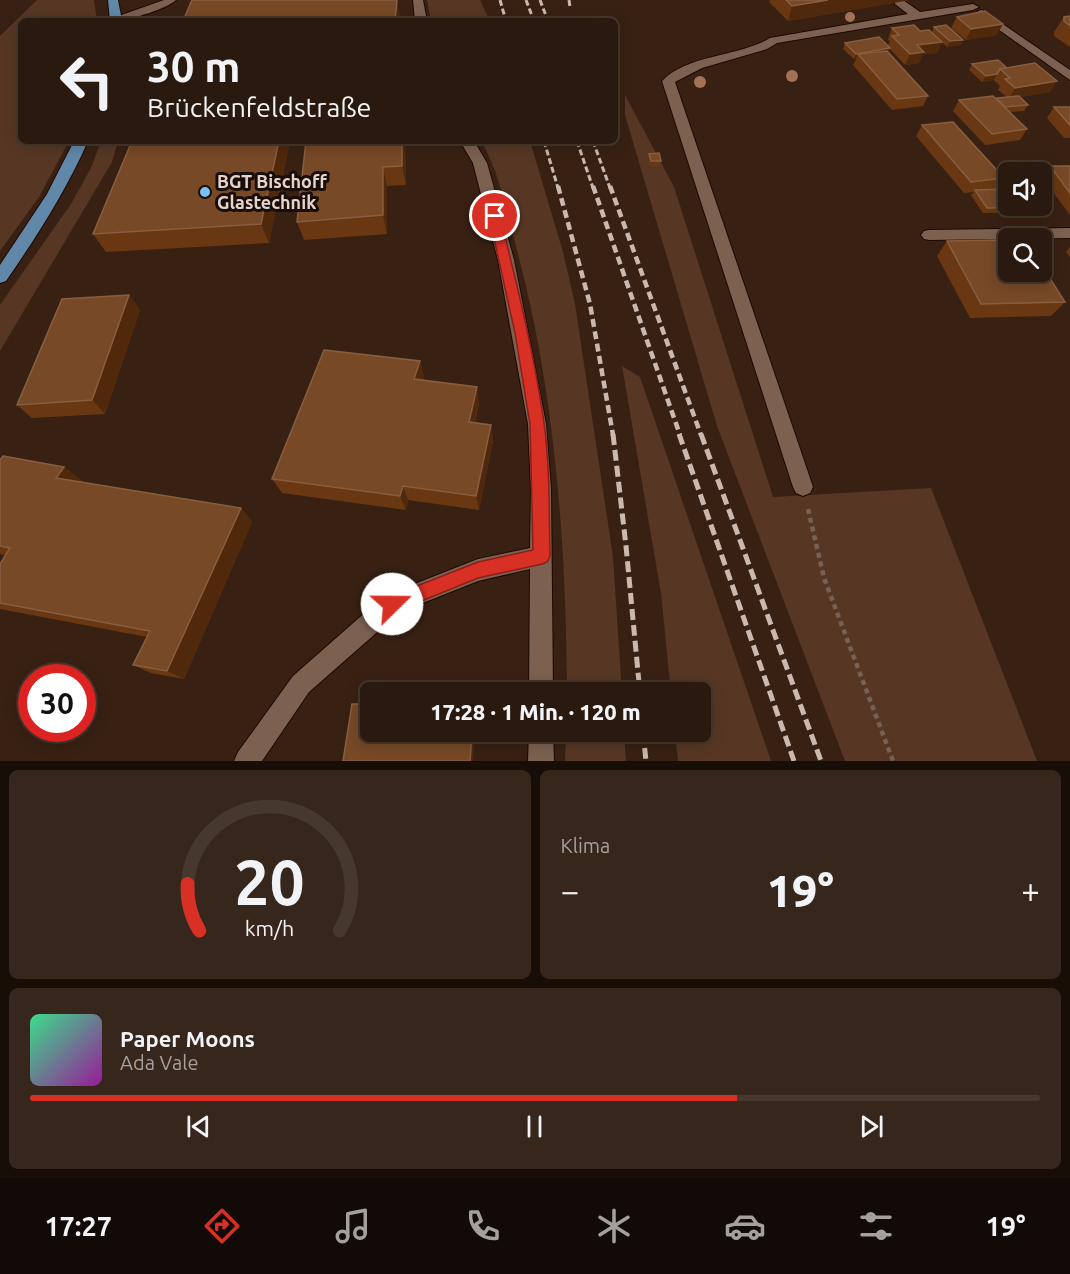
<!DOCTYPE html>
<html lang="de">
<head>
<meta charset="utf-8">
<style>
  :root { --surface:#2a190e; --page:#36261c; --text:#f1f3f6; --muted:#a5a09e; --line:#46382e; --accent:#d93025 }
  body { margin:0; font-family:Ubuntu,sans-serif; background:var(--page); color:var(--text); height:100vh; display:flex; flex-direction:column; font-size:22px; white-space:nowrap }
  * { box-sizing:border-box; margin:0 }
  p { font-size:20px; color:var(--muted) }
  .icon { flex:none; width:33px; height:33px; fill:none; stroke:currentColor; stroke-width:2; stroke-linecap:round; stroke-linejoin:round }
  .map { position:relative; height:761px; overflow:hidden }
  .sheet { display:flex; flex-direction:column; gap:9px; padding:9px; background:#170e08; flex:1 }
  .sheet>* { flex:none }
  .banner { position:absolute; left:18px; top:18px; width:600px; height:126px; border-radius:9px; box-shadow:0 3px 15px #0003,0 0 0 2px var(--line); background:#2a190e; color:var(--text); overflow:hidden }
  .controls { position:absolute; left:998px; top:162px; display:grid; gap:12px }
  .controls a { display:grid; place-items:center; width:54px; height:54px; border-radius:9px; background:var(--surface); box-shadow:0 3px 15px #0003,0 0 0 2px var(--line); font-size:30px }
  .speed { position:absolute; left:18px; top:664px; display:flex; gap:12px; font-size:30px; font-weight:700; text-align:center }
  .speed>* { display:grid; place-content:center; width:78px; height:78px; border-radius:50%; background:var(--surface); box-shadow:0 3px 15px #0003,0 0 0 2px var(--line); line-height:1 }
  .speed .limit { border:9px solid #d22; background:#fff; color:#111 }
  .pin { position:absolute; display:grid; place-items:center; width:51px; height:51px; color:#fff; margin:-26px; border:3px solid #fff; border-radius:50%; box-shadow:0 2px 6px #0007 }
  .me { position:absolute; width:66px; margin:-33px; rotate:68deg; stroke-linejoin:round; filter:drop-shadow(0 0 4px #0008) }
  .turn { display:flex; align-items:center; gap:21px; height:126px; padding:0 30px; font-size:27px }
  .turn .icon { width:78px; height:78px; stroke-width:2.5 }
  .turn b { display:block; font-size:42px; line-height:51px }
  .big { font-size:45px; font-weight:800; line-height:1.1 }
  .sheet .tile { flex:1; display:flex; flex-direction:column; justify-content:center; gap:9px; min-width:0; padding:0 21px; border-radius:9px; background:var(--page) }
  .sheet .dial { align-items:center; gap:0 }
  .dial svg { height:156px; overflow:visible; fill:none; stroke:var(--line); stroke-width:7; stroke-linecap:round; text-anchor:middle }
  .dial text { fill:var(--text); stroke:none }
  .song { display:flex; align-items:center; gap:18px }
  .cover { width:72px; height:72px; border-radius:9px; background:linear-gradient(135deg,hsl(150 70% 55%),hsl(300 70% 35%)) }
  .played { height:6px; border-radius:3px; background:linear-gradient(90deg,var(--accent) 70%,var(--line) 70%) }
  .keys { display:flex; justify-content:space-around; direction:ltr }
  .heat { display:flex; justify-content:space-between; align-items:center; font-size:33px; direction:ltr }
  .sheet .tiles { flex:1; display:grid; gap:9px; grid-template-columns:1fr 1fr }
  .tile:last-child { grid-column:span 2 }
  .trip { position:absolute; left:360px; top:682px; width:351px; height:60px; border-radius:9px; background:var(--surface); box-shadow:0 3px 15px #0003,0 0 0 2px var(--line); font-weight:800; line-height:60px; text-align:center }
  .tabs { display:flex; height:96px; justify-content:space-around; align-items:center; background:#110a06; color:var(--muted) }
  .tabs .icon { width:42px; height:42px }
  .tabs .current { color:var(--accent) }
  .tabs b { font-size:27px; color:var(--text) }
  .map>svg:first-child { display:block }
  .green { fill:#573724 }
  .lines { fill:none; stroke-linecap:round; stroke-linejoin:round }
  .minor-casing { stroke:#1e0900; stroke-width:2 }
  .major-casing { stroke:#1e0900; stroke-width:2 }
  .path { stroke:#756155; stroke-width:4.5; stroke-dasharray:5 4; stroke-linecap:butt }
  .minor { fill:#7c6151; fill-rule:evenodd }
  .major { fill:#6187a9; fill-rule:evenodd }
  .rail-far2 { stroke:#cbb9b0; stroke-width:3; stroke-dasharray:6 3; stroke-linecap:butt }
  .rail-far1 { stroke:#cbb9b0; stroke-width:4.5; stroke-dasharray:8 4.5; stroke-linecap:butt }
  .rail { stroke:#cbb9b0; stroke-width:5; stroke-dasharray:11 5; stroke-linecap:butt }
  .tree { fill:#a17256 }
  .wall { fill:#693813 }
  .shaded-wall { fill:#50280b }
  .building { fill:#774927; stroke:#885e41; stroke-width:1.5 }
  .route { fill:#d93025; stroke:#8d1f18; stroke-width:1.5 }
  .poi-dot { fill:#7bbef8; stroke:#180d08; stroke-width:2 }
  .labels { text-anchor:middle; stroke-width:6; stroke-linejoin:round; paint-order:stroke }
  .poi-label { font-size:18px; font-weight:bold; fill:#e5d4cc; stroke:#180d08; text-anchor:start }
</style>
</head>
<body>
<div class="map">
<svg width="1070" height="761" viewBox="0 0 1070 761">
  <rect width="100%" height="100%" fill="#382113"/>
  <g class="green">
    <path d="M37,0H94L97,21H21V141H69L39,197L0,251V36Z"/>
    <path d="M427,0H480L490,21H431Z"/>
    <path d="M625,95L674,187L773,497L931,488L1037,761H845L717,426L625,115Z"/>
    <path d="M101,141H118L112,162L0,351V305L71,204L92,166Z"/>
    <path d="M481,141H530L563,252L575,304L613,557L622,693H567C566,540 555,387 514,239C505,206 499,171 481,141Z"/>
    <path d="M622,366L640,377L771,761H678L675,732H700V693H671L661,593Z"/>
    <path d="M566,732H624L626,761H565Z"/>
  </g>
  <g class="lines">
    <defs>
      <g id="minor">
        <path d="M164,0H176C167,9 121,24 110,19Z"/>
        <path d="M413,0H423L427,21H415Z"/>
        <path d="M895,0H903L920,12L973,4L979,7L973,10L777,43L767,49L702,68L675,82L813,487L810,493L803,496L796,493L793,487L662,81C688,54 739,57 770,38L908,14L895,4Z"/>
        <path d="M982,10L1070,70V80L978,15V11Z"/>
        <path d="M460,141H474L487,163L514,260L546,424L551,489L553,693H529L530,569L478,581L400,612L309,692L262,761H234L238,752L293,676L384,596L478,559L530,548L531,489L528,424L498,260L473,163Z"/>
        <path d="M1070,228V238L929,240L924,239L921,235L924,231L929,230Z"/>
        <path d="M529,732H553L554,761H528Z"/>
      </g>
      <g id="major">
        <path d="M108,0H118L122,21H110Z"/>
        <path d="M74,141H88C66,191 37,236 6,281L0,283V265L47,194Z"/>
      </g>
    </defs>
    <use href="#minor" class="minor-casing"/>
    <use href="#major" class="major-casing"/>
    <path class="path" d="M808,509L824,578L893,761"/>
    <use href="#minor" class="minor"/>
    <use href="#major" class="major"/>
    <g class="rail-far2">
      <path d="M500,0L506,21"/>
      <path d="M526,0L534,21"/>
      <path d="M540,0L548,21"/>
      <path d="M569,0L570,7"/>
      <path d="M544,141L558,188"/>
      <path d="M577,141L593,188"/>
      <path d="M593,141L610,188"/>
    </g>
    <g class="rail-far1">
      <path d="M558,186L590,304L613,435"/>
      <path d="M593,186L680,435"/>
      <path d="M610,186L701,435"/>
    </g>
    <g class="rail">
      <path d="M613,434L626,546L640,693"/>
      <path d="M679,434L794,761"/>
      <path d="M701,434L821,761"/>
      <path d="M643,732L646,761"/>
    </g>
  </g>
  <g class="tree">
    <circle cx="850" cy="17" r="5"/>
    <circle cx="792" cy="76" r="6"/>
    <circle cx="700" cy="82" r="6"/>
  </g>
  <g class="wall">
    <path d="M770,0H910L788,21L769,2Z"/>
    <path d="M1070,16V47L1054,36V32L1064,17Z"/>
    <path d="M957,17L997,35L966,40L951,28Z"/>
    <path d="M934,27L963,40L960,45L947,47L942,42L937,53L923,54L919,63L905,65L890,49L888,52L928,96L923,106L892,110L853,65L856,59H854L843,49L845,43L888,45L890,41L888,39L892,28L932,32Z"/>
    <path d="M972,64L1007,68L1057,81L1050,92L1020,97L1028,105L1024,111L1009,112L1027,129L1020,140L985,145L953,111L959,100L996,99L997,98L1007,97L998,90L1000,86L994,80L982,82L969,70Z"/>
    <path d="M1054,107H1070V138H1064L1047,118Z"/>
    <path d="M922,125L1004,178L996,189L1034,207L1030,212L983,213L971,195L974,192L964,193L916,136Z"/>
    <path d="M290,141L269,243L106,252L93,234Z"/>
    <path d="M405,141L406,185L387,186V234L304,240L297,222Z"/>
    <path d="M649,154L661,161L660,166L650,167L648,159Z"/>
    <path d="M1050,166H1070V215L1042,177Z"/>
    <path d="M947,241L1008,272L1065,302L1051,316L970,318L937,256Z"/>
    <path d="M1070,247V257L1066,252Z"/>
    <path d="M129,295L140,310L105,414L32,418L17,405Z"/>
    <path d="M420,361L424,378L423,380L479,403L475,423L491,425L493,441L479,510L408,500L406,510L282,493L272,479Z"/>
    <path d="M0,460L64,467L82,481L81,482L241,508L252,522L184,679L151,673L133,665L147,637L0,609V564L5,555L0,554Z"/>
  </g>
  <g class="shaded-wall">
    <path d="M397,0L400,16V21H395Z"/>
    <path d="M828,0H910L788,21L792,6Z"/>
    <path d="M1003,24L997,35L966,40L971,29Z"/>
    <path d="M963,40L960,45L947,47L950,41Z"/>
    <path d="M942,42L937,53L923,54L919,63L905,65L910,54L917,45Z"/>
    <path d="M890,48L888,53L858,54L856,59H854L856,54Z"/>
    <path d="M997,74L994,80L982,82L986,76Z"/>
    <path d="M1057,81L1050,92L1009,99L1015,88Z"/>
    <path d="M279,141H290L269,243L261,224Z"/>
    <path d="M402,141H405L406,185L402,166Z"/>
    <path d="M383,167L387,186V234L383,215Z"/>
    <path d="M129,295L140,310L105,414L92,400Z"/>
    <path d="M420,361L424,378L419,396L414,379Z"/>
    <path d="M477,387L479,403L471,438L469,422Z"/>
    <path d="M491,425L493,441L479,510L476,496Z"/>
    <path d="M64,467L82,481L75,492L56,478Z"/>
    <path d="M403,486L408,500L406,510L400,496Z"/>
    <path d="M241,508L252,522L184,679L167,671Z"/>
    <path d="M472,732H475L473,761H470Z"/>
  </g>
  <g class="building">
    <path d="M192,0H397L395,21H183Z"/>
    <path d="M786,0H828L792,6Z"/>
    <path d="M985,11L1003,24L971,29L957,17Z"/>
    <path d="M1070,16V26L1064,21V17Z"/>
    <path d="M914,25L920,31L929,30L942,42L917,45L924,52L910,54L892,36L899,35L892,28Z"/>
    <path d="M946,25L963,40L950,41L934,27Z"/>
    <path d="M879,37L890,48L856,54L845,43Z"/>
    <path d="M887,51L928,96L897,99L858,54Z"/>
    <path d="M998,60L1007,68L1000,69L997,74L986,76L972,64Z"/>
    <path d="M1035,63L1057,81L1015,88L1005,79L1010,78L1000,69Z"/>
    <path d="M993,96L1027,129L992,134L959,100Z"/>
    <path d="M1019,96L1028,105L1005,107L997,98Z"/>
    <path d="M1054,107H1070V125Z"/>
    <path d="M953,122L1004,178L971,182L922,125Z"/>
    <path d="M132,141H279L261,224L93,234Z"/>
    <path d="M306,141H402V166L383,167V215L297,222Z"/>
    <path d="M659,153L661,161H651L649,154Z"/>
    <path d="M1050,166H1070V193Z"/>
    <path d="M1008,189V206H1033L1034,207L987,208L975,190Z"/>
    <path d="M996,240L1008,260V272H1041V264L1065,302L981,304L947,241Z"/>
    <path d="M129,295L92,400L17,405L62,299Z"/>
    <path d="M324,350L420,361L414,379L477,387L469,422L491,425L476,496L403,486L400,496L272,479Z"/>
    <path d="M3,456L64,467L56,478L241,508L167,671L133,665L150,631L0,603V564L10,548L0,546V460Z"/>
    <path d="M352,704H370V732H472L470,761H343Z"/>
  </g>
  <path class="route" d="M495,212L500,216C517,285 534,353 544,423C550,467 549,512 550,556L547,562L542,564L478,578L392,613L386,610L384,604L386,598L478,562L533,550L530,424L515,333L489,216Z"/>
  <circle class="poi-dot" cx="205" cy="192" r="6"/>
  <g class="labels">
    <g class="poi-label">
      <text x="217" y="188">BGT Bischoff<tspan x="217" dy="21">Glastechnik</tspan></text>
    </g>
  </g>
</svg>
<div class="controls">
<a><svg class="icon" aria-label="sound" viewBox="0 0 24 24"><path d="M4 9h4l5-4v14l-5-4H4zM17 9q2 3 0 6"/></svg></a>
<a><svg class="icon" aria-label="search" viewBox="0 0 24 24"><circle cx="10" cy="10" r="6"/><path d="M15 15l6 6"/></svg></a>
</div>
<div class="speed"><div class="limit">30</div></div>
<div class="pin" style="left:495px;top:216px;background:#d93025"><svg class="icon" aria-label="arrive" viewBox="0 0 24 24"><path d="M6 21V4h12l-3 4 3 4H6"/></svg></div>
<svg class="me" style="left:392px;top:604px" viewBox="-20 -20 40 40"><circle r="19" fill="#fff"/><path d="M0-13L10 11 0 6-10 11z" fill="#d93025"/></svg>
<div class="trip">17:28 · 1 Min. · 120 m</div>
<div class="banner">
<div class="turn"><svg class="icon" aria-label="left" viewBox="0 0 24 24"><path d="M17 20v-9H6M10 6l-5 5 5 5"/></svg><div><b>30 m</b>Brückenfeldstraße</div></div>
</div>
</div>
<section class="sheet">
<div class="tiles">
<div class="tile dial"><svg viewBox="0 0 100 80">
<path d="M14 69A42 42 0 1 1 86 69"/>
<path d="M14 69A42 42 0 0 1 8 45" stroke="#d93025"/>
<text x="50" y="56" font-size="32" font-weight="700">20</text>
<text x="50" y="72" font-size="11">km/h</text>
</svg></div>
<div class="tile"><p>Klima</p>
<div class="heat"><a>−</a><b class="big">19°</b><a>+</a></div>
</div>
<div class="tile">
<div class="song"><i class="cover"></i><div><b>Paper Moons</b><p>Ada Vale</p></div></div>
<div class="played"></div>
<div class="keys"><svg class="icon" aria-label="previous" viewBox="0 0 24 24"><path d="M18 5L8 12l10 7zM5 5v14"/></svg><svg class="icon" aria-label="pause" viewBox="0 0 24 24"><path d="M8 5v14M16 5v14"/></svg><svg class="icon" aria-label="next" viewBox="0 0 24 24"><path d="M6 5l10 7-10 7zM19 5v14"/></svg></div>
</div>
</div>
</section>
<nav class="tabs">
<b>17:27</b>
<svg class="icon current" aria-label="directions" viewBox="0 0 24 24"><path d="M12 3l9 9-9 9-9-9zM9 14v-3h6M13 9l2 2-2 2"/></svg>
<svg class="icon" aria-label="music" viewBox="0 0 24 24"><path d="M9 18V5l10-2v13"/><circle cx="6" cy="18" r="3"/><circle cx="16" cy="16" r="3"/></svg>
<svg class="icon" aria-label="phone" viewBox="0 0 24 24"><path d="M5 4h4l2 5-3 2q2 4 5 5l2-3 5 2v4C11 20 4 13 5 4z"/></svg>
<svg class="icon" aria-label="climate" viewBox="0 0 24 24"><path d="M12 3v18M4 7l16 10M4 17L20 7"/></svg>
<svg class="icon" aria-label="car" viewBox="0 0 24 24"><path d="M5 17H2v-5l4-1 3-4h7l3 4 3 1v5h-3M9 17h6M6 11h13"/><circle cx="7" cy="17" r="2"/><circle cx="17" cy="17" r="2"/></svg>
<svg class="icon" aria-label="filters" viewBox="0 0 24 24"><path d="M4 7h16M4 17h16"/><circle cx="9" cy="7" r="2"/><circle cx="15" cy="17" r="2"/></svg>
<b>19°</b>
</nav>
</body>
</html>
